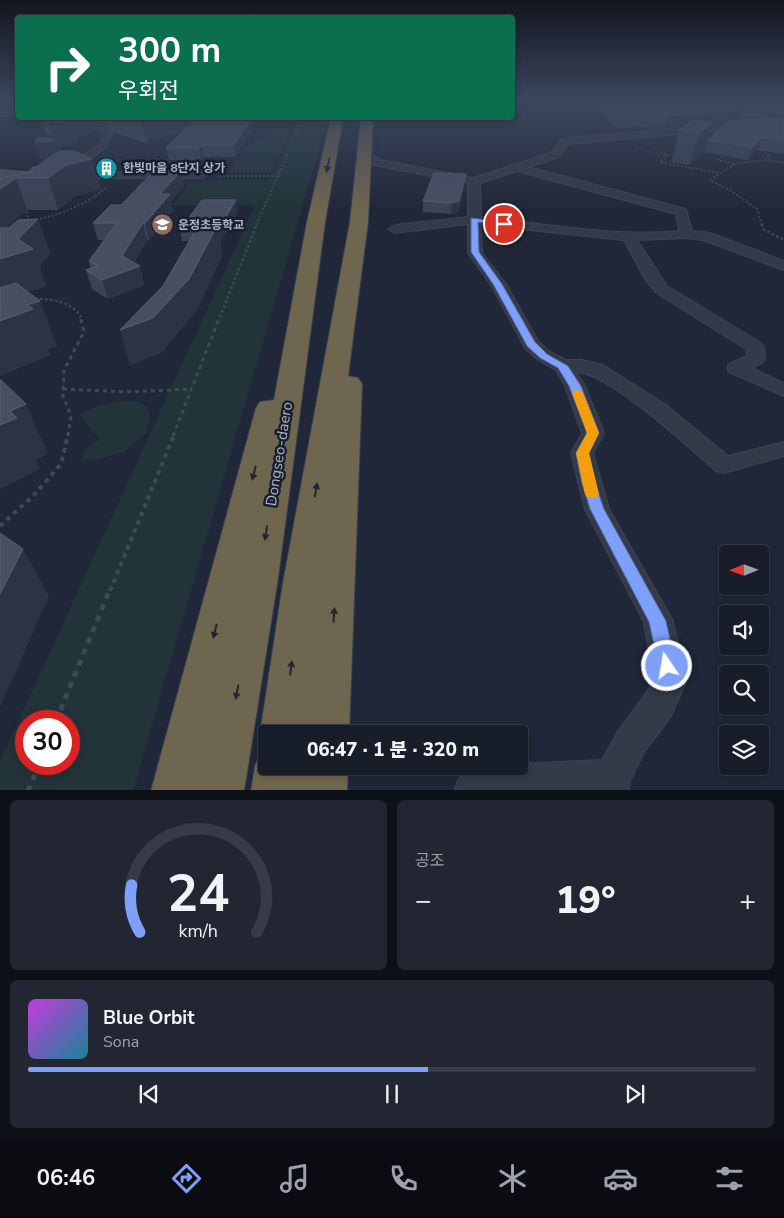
<!DOCTYPE html>
<html lang="ko">
<head>
<meta charset="utf-8">
<style>
  :root { --surface:#181d2a; --page:#212632; --text:#f1f3f6; --muted:#9fa2a8; --line:#363b47; --accent:#7e9ffa }
  body { margin:0; font-family:"Nunito Sans","Noto Sans KR",sans-serif; background:var(--page); color:var(--text); height:100vh; display:flex; flex-direction:column; font-size:19px; white-space:nowrap }
  * { box-sizing:border-box; margin:0 }
  p { font-size:16px; color:var(--muted) }
  .icon { flex:none; width:28px; height:28px; fill:none; stroke:currentColor; stroke-width:2; stroke-linecap:round; stroke-linejoin:round }
  .map { position:relative; height:790px; overflow:hidden }
  .side { display:flex; flex-direction:column; gap:10px; padding:10px; background:#0d1017; flex:1 }
  .side>* { flex:none }
  .guide { position:absolute; left:15px; top:15px; width:500px; height:105px; border-radius:5px; box-shadow:0 2px 8px #0003,0 0 0 1px var(--line); background:#0b6e4f; color:#fff; overflow:hidden }
  .needle { width:32px; rotate:269deg }
  .controls { position:absolute; left:719px; top:545px; display:grid; gap:10px }
  .controls a { display:grid; place-items:center; width:50px; height:50px; border-radius:5px; background:var(--surface); box-shadow:0 2px 8px #0003,0 0 0 1px var(--line); font-size:25px }
  .speed { position:absolute; left:15px; top:710px; display:flex; gap:10px; font-size:25px; font-weight:700; text-align:center }
  .speed>* { display:grid; place-content:center; width:65px; height:65px; border-radius:50%; background:var(--surface); box-shadow:0 2px 8px #0003,0 0 0 1px var(--line); line-height:1 }
  .speed .limit { border:8px solid #d22; background:#fff; color:#111 }
  .pin { position:absolute; display:grid; place-items:center; width:42px; height:42px; color:#fff; margin:-21px; border:2px solid #fff; border-radius:50%; box-shadow:0 1px 5px #0007 }
  .me { position:absolute; width:55px; margin:-28px; rotate:348deg; stroke-linejoin:round; filter:drop-shadow(0 0 4px #0008) }
  .turn { display:flex; align-items:center; gap:18px; height:105px; padding:0 20px; font-size:22px }
  .turn .icon { width:65px; height:65px; stroke-width:2.5 }
  .turn b { display:block; font-size:35px; line-height:42px }
  .big { font-size:38px; font-weight:800; line-height:1.1 }
  .side .card { flex:1; display:flex; flex-direction:column; justify-content:center; gap:8px; min-width:0; padding:0 18px; border-radius:8px; background:var(--page) }
  .side .dial { align-items:center; gap:0 }
  .dial svg { height:130px; overflow:visible; fill:none; stroke:var(--line); stroke-width:7; stroke-linecap:round; text-anchor:middle }
  .dial text { fill:var(--text); stroke:none }
  .song { display:flex; align-items:center; gap:15px }
  .cover { width:60px; height:60px; border-radius:8px; background:linear-gradient(135deg,hsl(290 70% 55%),hsl(190 70% 35%)) }
  .played { height:5px; border-radius:2px; background:linear-gradient(90deg,var(--accent) 55%,var(--line) 55%) }
  .keys { display:flex; justify-content:space-around; direction:ltr }
  .heat { display:flex; justify-content:space-between; align-items:center; font-size:28px; direction:ltr }
  .side .tiles { flex:1; display:grid; gap:10px; grid-template-columns:1fr 1fr }
  .card:last-child { grid-column:span 2 }
  .trip { position:absolute; left:258px; top:725px; width:270px; height:50px; border-radius:5px; background:var(--surface); box-shadow:0 2px 8px #0003,0 0 0 1px var(--line); font-weight:800; line-height:50px; text-align:center }
  .tab-bar { display:flex; height:80px; justify-content:space-around; align-items:center; background:#0a0c11; color:var(--muted) }
  .tab-bar .icon { width:35px; height:35px }
  .tab-bar .on { color:var(--accent) }
  .tab-bar b { font-size:22px; color:var(--text) }
  .map>svg:first-child { display:block }
  .green { fill:#223439; fill-rule:evenodd }
  .lines { fill:none; stroke-linecap:round; stroke-linejoin:round }
  .minor-casing { stroke:#3d4352; stroke-width:2 }
  .highway-casing { stroke:#3b4150; stroke-width:2 }
  .path-far5 { stroke:#3a4d52; stroke-width:1; stroke-dasharray:2 2; stroke-linecap:butt }
  .path-far4 { stroke:#3a4d52; stroke-width:2; stroke-dasharray:2 2; stroke-linecap:butt }
  .path-far3 { stroke:#3a4d52; stroke-width:2.5; stroke-dasharray:2.5 2.5; stroke-linecap:butt }
  .path-far2 { stroke:#3a4d52; stroke-width:3; stroke-dasharray:4 4; stroke-linecap:butt }
  .path-far1 { stroke:#3a4d52; stroke-width:4; stroke-dasharray:4.5 4.5; stroke-linecap:butt }
  .path { stroke:#3a4d52; stroke-width:5; stroke-dasharray:6 6; stroke-linecap:butt }
  .minor { fill:#333a48; fill-rule:evenodd }
  .highway { fill:#6f6650; fill-rule:evenodd }
  .wall { fill:#3b4357; fill-rule:evenodd }
  .shaded-wall { fill:#2b3346 }
  .building { fill:#475063; stroke:#575f72 }
  .oneway { fill:#222630 }
  .route { fill:#7e9ffa; stroke:#5267a2 }
  .slow { fill:#f59e0b }
  .labels { text-anchor:middle; stroke-width:5; stroke-linejoin:round; paint-order:stroke }
  .far-poi-label { font-size:12px; font-weight:bold; fill:#aeb4c5; stroke:#191f2d; text-anchor:start }
  .street-label { font-size:15px; fill:#aeb4c5; stroke:#191f2d }
</style>
</head>
<body>
<div class="map">
<svg width="784" height="791" viewBox="0 0 784 791">
  <rect width="100%" height="100%" fill="#202738"/>
  <g class="green">
    <path d="M298,118H328L133,790L0,791V761L255,205H173L190,183L217,180H267L274,173ZM26,721H69V764H26Z"/>
    <path d="M268,130H291L272,172H228L244,147L250,146L255,139H262Z"/>
    <path d="M121,401H137L146,406L150,416L146,433L125,451L96,460L82,459L83,451L100,439L79,415L100,405Z"/>
  </g>
  <g class="lines">
    <defs>
      <g id="minor">
        <path d="M512,100H518L519,102L512,104Z"/>
        <rect x="0" y="112" width="18" height="4"/>
        <path d="M90,118H98L113,133L107,146L74,173L202,172L207,175L202,178H65L61,174L62,172L100,143L103,133Z"/>
        <path d="M747,122H784V128H747L568,144L559,157L528,167L686,209L692,231L710,233L784,261V270L703,240L686,238L637,240L667,286L761,343L764,347L765,358L763,362L751,368L784,383V396L729,372L727,368L729,364L747,356L746,349L655,292L645,279L624,240L481,225L482,253L506,284L538,341L550,352L566,360H581L603,365L666,405L728,456L784,442V456L724,473L716,471C690,448 608,372 576,372L585,386L604,433L593,453L609,509L673,621L686,681L671,716L643,754L630,781L629,791H454L459,778L486,766H519V764L602,760L619,730L647,692L654,680L644,622L585,509L571,453L582,433L565,386L556,370L538,360L525,348L491,285L468,253V224L395,233L388,229L395,225L468,217V183L374,165L365,161L359,153L364,150L381,160L473,178L551,153L562,139L565,138ZM517,171L676,214L679,231C613,237 546,224 481,217L480,183Z"/>
      </g>
      <g id="highway">
        <path d="M331,118H343L325,222L278,578L244,791H151L256,408L260,402L274,400L307,222Z"/>
        <path d="M361,118H373L368,222L348,376L358,378L362,384L349,734H266V766H348L347,791H251L255,766L262,749L265,747L260,734L283,583L350,222Z"/>
      </g>
    </defs>
    <use href="#minor" class="minor-casing"/>
    <use href="#highway" class="highway-casing"/>
    <g class="path-far5">
      <path d="M382,133V152"/>
      <path d="M636,146L635,148L666,155"/>
      <path d="M758,148L766,155"/>
      <path d="M287,155L303,118"/>
    </g>
    <g class="path-far4">
      <path d="M660,153L668,155L660,162L718,173"/>
      <path d="M765,153L768,156V160"/>
      <path d="M722,154L724,155L718,160L733,164"/>
      <path d="M219,176H280"/>
      <path d="M25,208L30,223"/>
      <path d="M36,220C64,213 86,205 108,186"/>
      <path d="M256,225L288,153"/>
      <path d="M762,225L757,209L730,190L710,180L736,163L768,160L784,163"/>
    </g>
    <g class="path-far3">
      <path d="M762,224L763,229L784,240"/>
      <path d="M35,299C52,299 71,301 81,317"/>
      <path d="M220,317L257,224"/>
    </g>
    <g class="path-far2">
      <path d="M63,389L127,392L191,389"/>
      <path d="M68,436L71,416L63,396L64,370L84,332L80,316"/>
      <path d="M173,436L220,316"/>
    </g>
    <g class="path-far1">
      <path d="M0,526L34,495L61,464L68,435"/>
      <path d="M110,591L174,435"/>
    </g>
    <g class="path">
      <path d="M56,721L110,589"/>
      <path d="M28,791L39,764"/>
    </g>
    <use href="#minor" class="minor"/>
    <use href="#highway" class="highway"/>
  </g>
  <g class="wall">
    <path d="M587,100H784V154L757,150L748,160L704,152L690,165L671,162L679,130L686,125L664,127L618,128ZM771,112L784,118H769ZM740,118L739,119L708,140L712,123Z"/>
    <path d="M41,118H95L98,131L79,136L73,146L56,147L58,152L101,189L75,196L58,210H27L8,225L9,228L38,219L50,254L39,266L46,286L28,292L57,346L48,349L50,355L0,376V170L29,172L42,163L35,142L54,141L52,136L46,134Z"/>
    <path d="M99,118H195L209,122L252,118L253,129L236,157H204L201,160H169L166,148L182,132L152,139L147,144L114,132Z"/>
    <path d="M181,171L184,186L171,201L173,210L149,240H147L134,263L140,266L144,285L108,299L92,289L86,270L91,269L89,261L104,240H98L93,223L121,205Z"/>
    <path d="M465,184L459,212L451,214L423,212V201Z"/>
    <path d="M238,211L220,242L222,256L196,311L161,353L130,365L120,330L163,286L189,241H182L180,230Z"/>
  </g>
  <g class="shaded-wall">
    <path d="M747,106L743,109L740,118L712,123L704,153L690,165L699,133L711,123L664,127L667,116Z"/>
    <path d="M68,118H95L98,131L79,136L73,146L56,147L63,168L66,165L92,159L101,189L75,196L58,210L48,178L43,168L35,142L54,141L48,121Z"/>
    <path d="M143,118H195L197,128L152,139L147,144L141,119Z"/>
    <path d="M252,118L253,129L236,157L234,145Z"/>
    <path d="M762,137L757,150L748,160L753,147Z"/>
    <path d="M202,145L204,157L201,160L199,148Z"/>
    <path d="M181,171L184,186L171,201L173,210L149,240L145,223L160,194Z"/>
    <path d="M466,174L465,184L459,212L451,214L452,203Z"/>
    <path d="M16,178L27,210L8,225L13,237L0,241V186Z"/>
    <path d="M236,200L238,211L220,242L222,256L196,311L161,353L130,365L120,330L153,318Z"/>
    <path d="M38,219L50,254L39,266L46,286L6,300L0,285V259L18,239Z"/>
    <path d="M143,223L147,240L129,270L140,266L144,285L108,299L102,280L122,256Z"/>
    <path d="M40,301L57,346L48,349L50,355L0,376V321L27,305Z"/>
    <path d="M26,404L48,454L36,460L40,469L0,489V425L10,411Z"/>
    <path d="M23,549L49,596L0,707V594Z"/>
  </g>
  <g class="building">
    <path d="M601,100H754L772,109H743L747,106L715,112L667,116H620Z"/>
    <path d="M773,100H784V105Z"/>
    <path d="M51,118H68L66,121H48Z"/>
    <path d="M196,118L209,122L212,118H252L234,145H202L199,148H166Z"/>
    <path d="M784,118V140L762,137L753,147L707,140L730,120Z"/>
    <path d="M694,120L712,122L699,133L679,130Z"/>
    <path d="M37,138H49L54,141L35,142Z"/>
    <path d="M59,151H75L92,159L66,165L48,178H16L0,189V178L28,173Z"/>
    <path d="M33,167H36L29,172Z"/>
    <path d="M0,170H2L29,172L28,173L0,178Z"/>
    <path d="M155,170L181,171L160,194H170L145,223H143L122,256L140,266L102,280L86,270L98,266L89,261L117,223H93L111,205H121Z"/>
    <path d="M434,173L466,174L459,201L452,203L423,201Z"/>
    <path d="M202,200H236L218,230L217,226H198L196,230H180Z"/>
    <path d="M38,219L18,239L33,249L0,259V228H9L18,220Z"/>
    <path d="M198,226H217L189,279L153,318L120,330L163,286Z"/>
    <path d="M16,283L40,301L27,305L33,309L0,321V305H1L0,304V288Z"/>
    <path d="M0,379L26,404L10,411L17,418L0,425Z"/>
    <path d="M0,533L23,549L0,594Z"/>
  </g>
  <defs><path id="oneway-solid" d="M-6-.8H1V-3.2L6.5 0L1 3.2V.8H-6Z" transform="scale(1.25)"/></defs>
  <g class="oneway">
    <use href="#oneway-solid" transform="translate(328 165) rotate(102)"/>
    <use href="#oneway-solid" transform="translate(254 473) rotate(104)"/>
    <use href="#oneway-solid" transform="translate(316 490) rotate(-81)"/>
    <use href="#oneway-solid" transform="translate(266 533) rotate(99)"/>
    <use href="#oneway-solid" transform="translate(334 615) rotate(-86)"/>
    <use href="#oneway-solid" transform="translate(215 631) rotate(104)"/>
    <use href="#oneway-solid" transform="translate(291 668) rotate(-83)"/>
    <use href="#oneway-solid" transform="translate(237 692) rotate(101)"/>
  </g>
  <linearGradient id="sky" x2="0" y2="1"><stop stop-color="#12151f"/><stop offset="0.48" stop-color="#3c475e"/><stop offset="1" stop-color="#3c475e" stop-opacity="0"/></linearGradient>
  <rect width="784" height="210" fill="url(#sky)"/>
  <path class="route" d="M471,218L504,222L508,224L504,226L478,222L479,252L502,284L535,342L547,354L568,366L581,386L599,433L589,453L595,483L604,509L666,621L676,666L673,672L667,674L660,672L649,622L590,509L582,483L576,453L587,433L569,386L558,368L540,358L527,346L493,284L471,252Z"/>
  <path class="slow" d="M578,389L583,393L599,433L589,453L599,494L597,497H587L585,494L576,453L587,433L572,393Z"/>
  <defs>
    <symbol id="building-disc" viewBox="-11 -11 22 22"><circle r="9.5" fill="#0f9aa8" stroke="#191f2d"/><path d="M-4-6H4V6H1V3H-1V6H-4ZM-2.5-4.3h1.7v1.8h-1.7ZM.8-4.3h1.7v1.8H.8ZM-2.5-1h1.7V.8h-1.7ZM.8-1h1.7V.8H.8Z" fill="#fff"/></symbol>
    <symbol id="school-disc" viewBox="-11 -11 22 22"><circle r="9.5" fill="#8d6e63" stroke="#191f2d"/><path d="M0-5L7-2L0 1L-7-2ZM-4 1L0 2.5L4 1V4Q0 6-4 4Z" fill="#fff"/></symbol>
  </defs>
  <g fill-rule="evenodd">
    <use href="#building-disc" x="94" y="156" width="25" height="25"/>
    <use href="#school-disc" x="150" y="212" width="25" height="25"/>
  </g>
  <g class="labels">
    <g class="far-poi-label">
      <text x="123" y="172">한빛마을 8단지 상가</text>
      <text x="178" y="229">운정초등학교</text>
    </g>
    <g class="street-label">
      <text transform="translate(279 454) rotate(-81)" y="5">Dongseo-daero</text>
    </g>
  </g>
</svg>
<div class="controls">
<a><svg class="needle" viewBox="-14 -14 28 28"><path d="M0-13l5 13h-10z" fill="#e53935"/><path d="M0 13l5-13h-10z" fill="#9fa2a8"/></svg></a>
<a><svg class="icon" aria-label="sound" viewBox="0 0 24 24"><path d="M4 9h4l5-4v14l-5-4H4zM17 9q2 3 0 6"/></svg></a>
<a><svg class="icon" aria-label="search" viewBox="0 0 24 24"><circle cx="10" cy="10" r="6"/><path d="M15 15l6 6"/></svg></a>
<a><svg class="icon" aria-label="layers" viewBox="0 0 24 24"><path d="M12 4l9 5-9 5-9-5zM3 14l9 5 9-5"/></svg></a>
</div>
<div class="speed"><div class="limit">30</div></div>
<div class="pin" style="left:504px;top:224px;background:#d93025"><svg class="icon" aria-label="arrive" viewBox="0 0 24 24"><path d="M6 21V4h12l-3 4 3 4H6"/></svg></div>
<svg class="me" style="left:667px;top:666px" viewBox="-20 -20 40 40"><circle r="17" fill="#7e9ffa" stroke="#fff" stroke-width="3"/><path d="M0-11L8 9 0 5-8 9z" fill="#fff"/></svg>
<div class="trip">06:47 · 1 분 · 320 m</div>
<div class="guide">
<div class="turn"><svg class="icon" aria-label="right" viewBox="0 0 24 24"><path d="M7 20v-9h11M14 6l5 5-5 5"/></svg><div><b>300 m</b>우회전</div></div>
</div>
</div>
<section class="side">
<div class="tiles">
<div class="card dial"><svg viewBox="0 0 100 80">
<path d="M14 69A42 42 0 1 1 86 69"/>
<path d="M14 69A42 42 0 0 1 9 40" stroke="#7e9ffa"/>
<text x="50" y="56" font-size="32" font-weight="700">24</text>
<text x="50" y="72" font-size="11">km/h</text>
</svg></div>
<div class="card"><p>공조</p>
<div class="heat"><a>−</a><b class="big">19°</b><a>+</a></div>
</div>
<div class="card">
<div class="song"><i class="cover"></i><div><b>Blue Orbit</b><p>Sona</p></div></div>
<div class="played"></div>
<div class="keys"><svg class="icon" aria-label="previous" viewBox="0 0 24 24"><path d="M18 5L8 12l10 7zM5 5v14"/></svg><svg class="icon" aria-label="pause" viewBox="0 0 24 24"><path d="M8 5v14M16 5v14"/></svg><svg class="icon" aria-label="next" viewBox="0 0 24 24"><path d="M6 5l10 7-10 7zM19 5v14"/></svg></div>
</div>
</div>
</section>
<nav class="tab-bar">
<b>06:46</b>
<svg class="icon on" aria-label="directions" viewBox="0 0 24 24"><path d="M12 3l9 9-9 9-9-9zM9 14v-3h6M13 9l2 2-2 2"/></svg>
<svg class="icon" aria-label="music" viewBox="0 0 24 24"><path d="M9 18V5l10-2v13"/><circle cx="6" cy="18" r="3"/><circle cx="16" cy="16" r="3"/></svg>
<svg class="icon" aria-label="phone" viewBox="0 0 24 24"><path d="M5 4h4l2 5-3 2q2 4 5 5l2-3 5 2v4C11 20 4 13 5 4z"/></svg>
<svg class="icon" aria-label="climate" viewBox="0 0 24 24"><path d="M12 3v18M4 7l16 10M4 17L20 7"/></svg>
<svg class="icon" aria-label="car" viewBox="0 0 24 24"><path d="M5 17H2v-5l4-1 3-4h7l3 4 3 1v5h-3M9 17h6M6 11h13"/><circle cx="7" cy="17" r="2"/><circle cx="17" cy="17" r="2"/></svg>
<svg class="icon" aria-label="filters" viewBox="0 0 24 24"><path d="M4 7h16M4 17h16"/><circle cx="9" cy="7" r="2"/><circle cx="15" cy="17" r="2"/></svg>
</nav>
</body>
</html>
